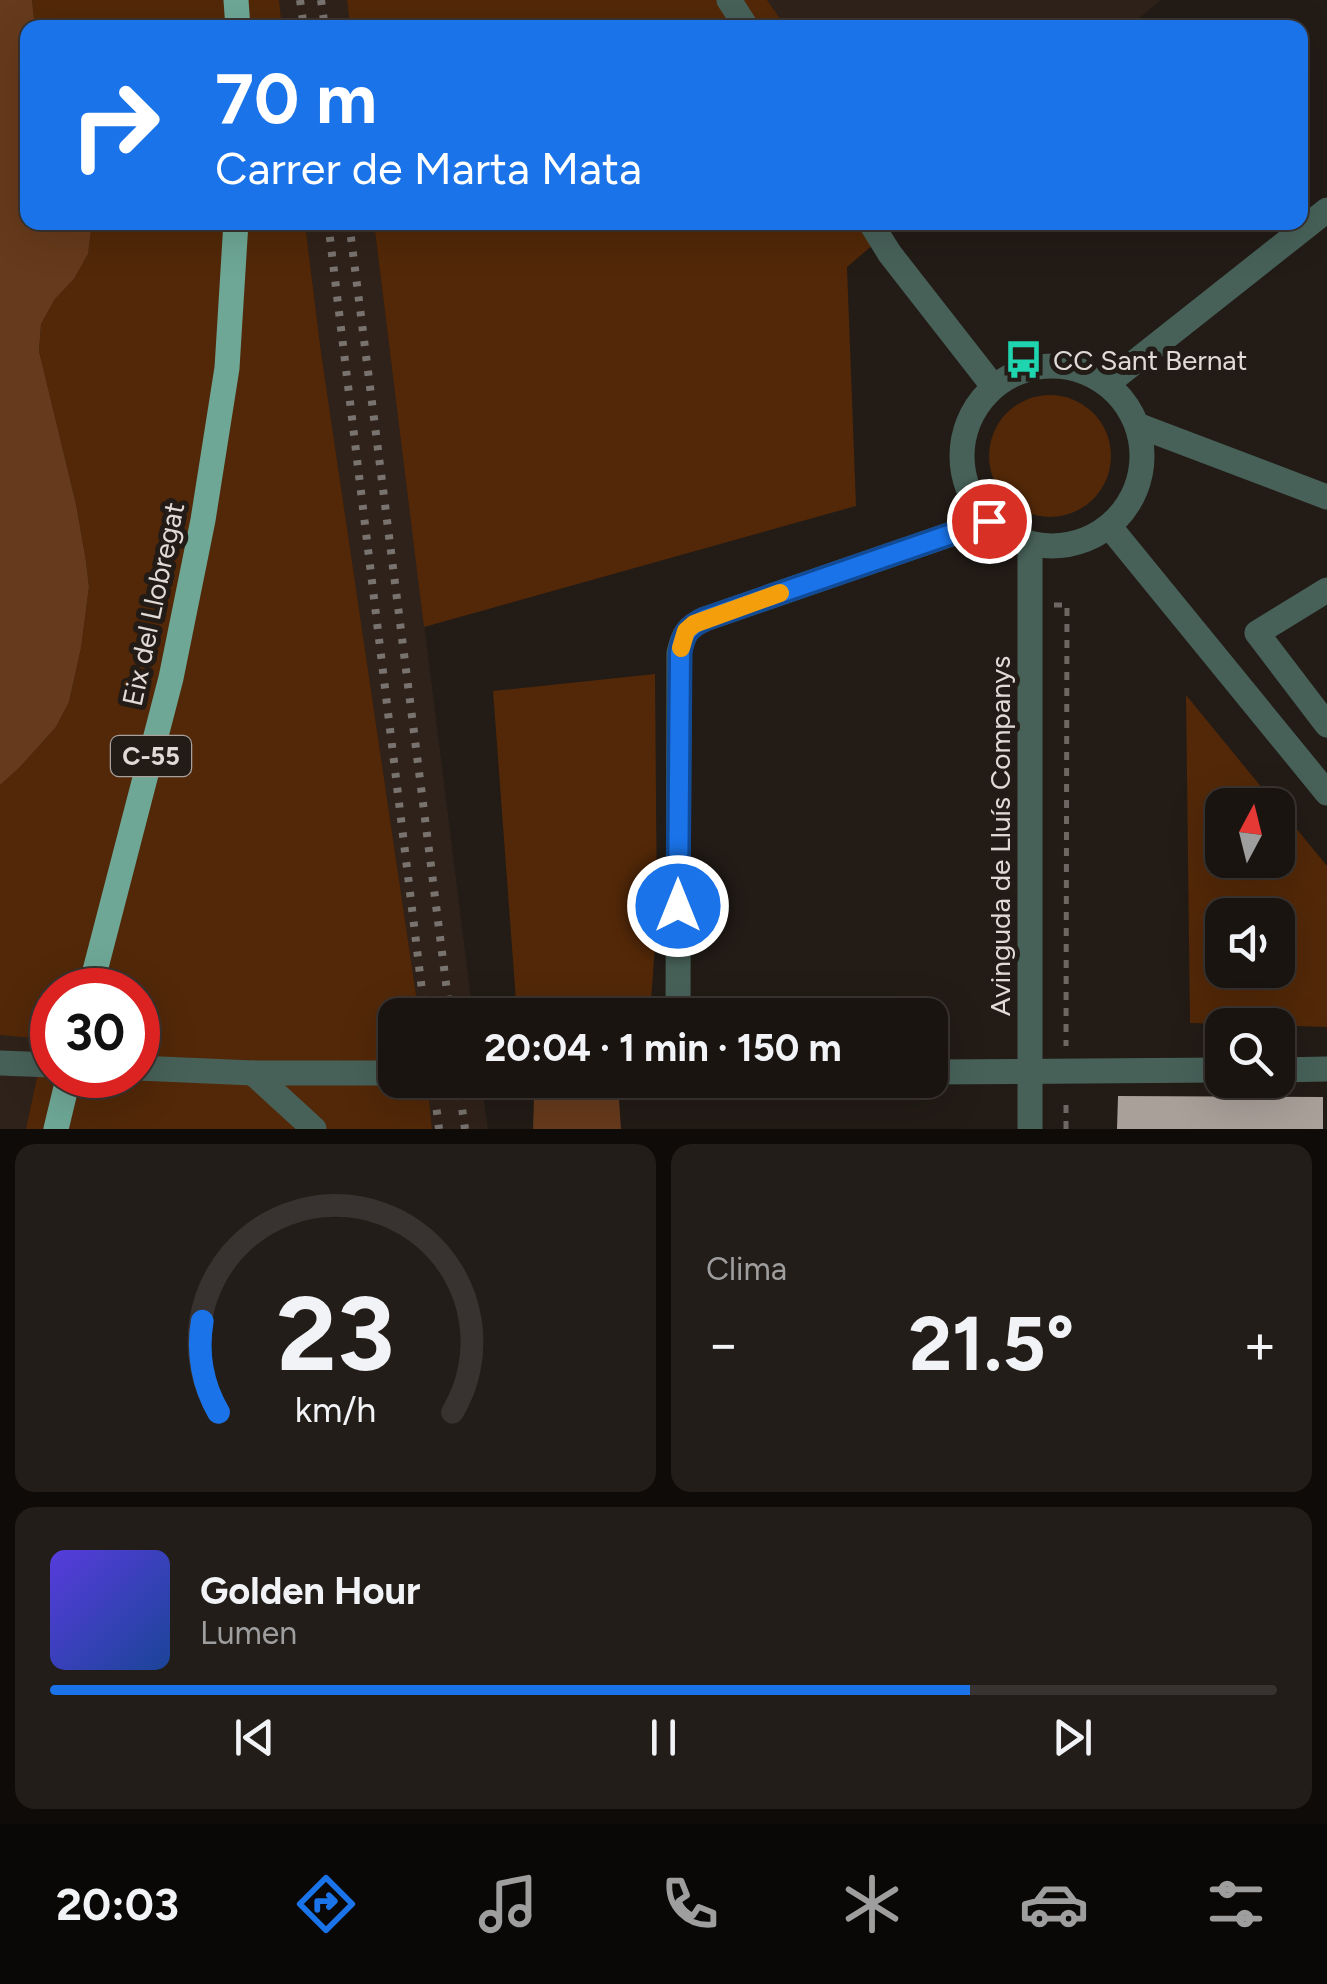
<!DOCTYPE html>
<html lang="es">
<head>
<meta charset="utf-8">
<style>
  :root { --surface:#1a1410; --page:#231d19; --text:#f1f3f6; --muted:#9f9e9f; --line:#383330; --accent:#1a73e8 }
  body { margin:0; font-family:Figtree,sans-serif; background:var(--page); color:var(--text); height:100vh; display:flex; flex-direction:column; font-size:38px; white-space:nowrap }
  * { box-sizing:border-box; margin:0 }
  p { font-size:32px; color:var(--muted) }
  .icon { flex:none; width:55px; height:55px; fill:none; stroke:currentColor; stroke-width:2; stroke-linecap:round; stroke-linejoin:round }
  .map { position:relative; height:1129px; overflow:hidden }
  .sheet { display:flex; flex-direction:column; gap:15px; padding:15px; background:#0e0b09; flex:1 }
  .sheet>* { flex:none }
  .banner { position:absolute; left:20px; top:20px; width:1288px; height:210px; border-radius:20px; box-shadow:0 10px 40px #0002,0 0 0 2px var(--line); background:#1a73e8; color:#fff; overflow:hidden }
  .needle { width:65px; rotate:7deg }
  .tools { position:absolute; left:1205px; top:788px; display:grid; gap:20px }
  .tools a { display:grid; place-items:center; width:90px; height:90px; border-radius:20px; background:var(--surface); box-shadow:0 10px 40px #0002,0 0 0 2px var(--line); font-size:50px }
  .speed { position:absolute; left:30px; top:968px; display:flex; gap:20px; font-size:50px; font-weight:700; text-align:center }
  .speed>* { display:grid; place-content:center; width:130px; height:130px; border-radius:50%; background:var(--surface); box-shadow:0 10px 40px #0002,0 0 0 2px var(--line); line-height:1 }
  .speed .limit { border:15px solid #d22; background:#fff; color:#111 }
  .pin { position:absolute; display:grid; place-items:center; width:85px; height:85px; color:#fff; margin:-42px; border:5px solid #fff; border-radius:50%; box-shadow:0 2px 10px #0007 }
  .me { position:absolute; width:110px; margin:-55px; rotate:0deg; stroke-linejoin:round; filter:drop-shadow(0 0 8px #0008) }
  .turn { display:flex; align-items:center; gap:35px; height:210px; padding:0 30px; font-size:45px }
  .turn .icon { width:130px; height:130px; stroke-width:2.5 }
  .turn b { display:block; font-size:70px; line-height:85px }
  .big { font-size:75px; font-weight:700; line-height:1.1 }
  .sheet .tile { flex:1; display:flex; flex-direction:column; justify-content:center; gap:15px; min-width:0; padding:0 35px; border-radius:20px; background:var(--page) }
  .sheet .dial { align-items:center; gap:0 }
  .dial svg { height:260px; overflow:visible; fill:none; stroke:var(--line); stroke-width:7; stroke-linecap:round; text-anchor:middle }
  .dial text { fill:var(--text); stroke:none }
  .song { display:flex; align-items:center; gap:30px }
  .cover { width:120px; height:120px; border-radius:15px; background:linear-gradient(135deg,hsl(250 70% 55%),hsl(220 70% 35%)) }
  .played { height:10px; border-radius:5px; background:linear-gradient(90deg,var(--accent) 75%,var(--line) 75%) }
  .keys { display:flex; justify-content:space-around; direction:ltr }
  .heat { display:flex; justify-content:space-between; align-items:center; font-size:55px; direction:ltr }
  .sheet .tiles { flex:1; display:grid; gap:15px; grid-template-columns:1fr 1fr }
  .tile:last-child { grid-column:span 2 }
  .trip { position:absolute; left:378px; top:998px; width:570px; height:100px; border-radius:20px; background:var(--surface); box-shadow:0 10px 40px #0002,0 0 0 2px var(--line); font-weight:700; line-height:100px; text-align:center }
  .dock { display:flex; height:160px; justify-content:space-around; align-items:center; background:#0a0806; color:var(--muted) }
  .dock .icon { width:70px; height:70px }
  .dock .current { color:var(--accent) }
  .dock b { font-size:45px; color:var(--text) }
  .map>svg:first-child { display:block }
  .built { fill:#2f221a }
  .green { fill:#522808; fill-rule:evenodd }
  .forest { fill:#663a1c }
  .building { fill:#aaa09a }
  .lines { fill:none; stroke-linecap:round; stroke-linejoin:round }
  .path { stroke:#6d6762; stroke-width:5; stroke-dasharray:8 8; stroke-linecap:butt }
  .minor { stroke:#476159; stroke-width:25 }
  .major { stroke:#6ea796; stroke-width:25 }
  .rail { stroke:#79736f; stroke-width:8; stroke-dasharray:5 10; stroke-linecap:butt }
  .route-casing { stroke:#114b97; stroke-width:25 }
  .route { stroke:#1a73e8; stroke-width:18 }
  .slow { stroke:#f59e0b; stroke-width:18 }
  .labels { text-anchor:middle; stroke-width:10; stroke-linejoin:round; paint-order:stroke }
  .shield { fill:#221b16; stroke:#a8a19e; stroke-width:2.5 }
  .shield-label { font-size:25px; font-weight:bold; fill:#e1dbd8 }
  .poi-label { font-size:28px; fill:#e1dbd8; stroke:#221b16; text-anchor:start }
  .street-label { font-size:28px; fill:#e1dbd8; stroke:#221b16 }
</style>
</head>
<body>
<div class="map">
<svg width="1327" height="1129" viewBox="0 0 1327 1129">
  <rect width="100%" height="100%" fill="#221b16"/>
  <g class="built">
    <path d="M279,0H347L350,27H282Z"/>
    <path d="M767,0H1161L1128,28L786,27Z"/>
    <path d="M305,223H374L473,1015H419L321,352Z"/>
    <path d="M0,1035L46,1038L26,1129H0Z"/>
    <path d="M427,1080H481L488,1129H432Z"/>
  </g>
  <g class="green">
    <path d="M32,0H279L282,27H35Z"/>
    <path d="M347,0H767L786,27H350Z"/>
    <path d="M92,223H305L321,352L419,1015H395V1080H427L432,1129H26L45,1039L0,1035V785L19,768L56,727L69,702L81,648L89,587L86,561L76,504L39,351L41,324L55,299L74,279L88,254ZM52,990H138V1075H52Z"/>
    <path d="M374,223H899L847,267L856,506L424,627Z"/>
    <circle cx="1050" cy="456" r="61"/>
    <path d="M655,674L657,918L650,1015H517L493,691Z"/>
    <path d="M1186,695L1276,805H1222V860H1278V806L1327,866V1027L1190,1023ZM1222,915H1278V970H1222Z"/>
  </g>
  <g class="forest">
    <path d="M0,0H32L35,27L28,28V222L92,223L88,254L74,279L55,299L41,324L39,351L76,504L86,561L89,587L81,648L69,702L56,727L19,768L0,785Z"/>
    <path d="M534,1099L619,1100L621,1129H533Z"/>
  </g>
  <path class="building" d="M1118,1096L1323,1097V1129H1117Z"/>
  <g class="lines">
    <g class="path">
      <path d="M1054,605H1067L1066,1046"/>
      <path d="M1066,1129V1097"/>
    </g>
    <g class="minor">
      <path d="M729,0L747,28"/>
      <path d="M870,222L890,254L993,386"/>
      <circle cx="1052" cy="456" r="90"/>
      <path d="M1107,384L1327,210"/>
      <path d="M1137,425L1327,497"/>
      <path d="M1109,526L1327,793"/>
      <path d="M1030,544V1129"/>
      <path d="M1327,590L1257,633L1327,725"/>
      <path d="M678,1015L679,653C683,635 687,627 705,619L989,521"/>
      <path d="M0,1063L52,1065"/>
      <path d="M138,1068L253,1073H395"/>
      <path d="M1278,1070L1327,1069"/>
      <path d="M930,1072L1222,1070"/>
      <path d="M253,1073L314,1129"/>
    </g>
    <g class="major">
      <path d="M236,0L238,28"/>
      <path d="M90,990L171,678L203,520L227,368L236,222"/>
      <path d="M56,1129L69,1075"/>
    </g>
    <g class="rail">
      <path d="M300,0L304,28"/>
      <path d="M321,0L325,28"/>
      <path d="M328,222L425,1015"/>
      <path d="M349,222L450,1015"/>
      <path d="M433,1080L439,1129"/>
      <path d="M458,1080L465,1129"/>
    </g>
  </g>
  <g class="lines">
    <defs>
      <path id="route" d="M678,906L680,653C683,635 687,627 705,619L989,521"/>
    </defs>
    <use href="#route" class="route-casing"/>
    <use href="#route" class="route"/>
    <path class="slow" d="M681,648L686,631L694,624L780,593"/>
  </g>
  <defs>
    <symbol id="bus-bare" viewBox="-9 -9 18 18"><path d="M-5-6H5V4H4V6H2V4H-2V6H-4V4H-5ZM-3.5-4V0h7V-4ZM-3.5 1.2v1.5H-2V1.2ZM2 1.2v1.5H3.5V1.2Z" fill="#1fd5b0" stroke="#221b16" stroke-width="2.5" paint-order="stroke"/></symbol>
  </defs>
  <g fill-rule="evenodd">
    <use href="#bus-bare" x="996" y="332" width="55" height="55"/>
  </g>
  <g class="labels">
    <rect class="shield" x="111" y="736" width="80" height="40" rx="8"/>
    <g class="shield-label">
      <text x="151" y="765">C-55</text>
    </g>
    <g class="poi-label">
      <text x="1053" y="370">CC Sant Bernat</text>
    </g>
    <g class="street-label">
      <text transform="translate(153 604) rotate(-78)" y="10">Eix del Llobregat</text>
      <text transform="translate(1000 836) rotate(-90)" y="10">Avinguda de Lluís Companys</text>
    </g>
  </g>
</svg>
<div class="tools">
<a><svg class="needle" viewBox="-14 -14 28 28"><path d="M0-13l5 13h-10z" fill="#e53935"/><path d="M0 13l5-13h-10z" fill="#9f9e9f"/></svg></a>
<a><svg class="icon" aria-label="sound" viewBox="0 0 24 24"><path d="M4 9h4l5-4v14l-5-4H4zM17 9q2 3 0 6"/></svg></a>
<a><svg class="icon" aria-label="search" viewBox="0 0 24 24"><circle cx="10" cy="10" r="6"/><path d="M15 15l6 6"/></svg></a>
</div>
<div class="speed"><div class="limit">30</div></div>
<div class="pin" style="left:989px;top:521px;background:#d93025"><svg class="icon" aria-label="arrive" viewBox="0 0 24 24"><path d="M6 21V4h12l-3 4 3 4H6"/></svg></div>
<svg class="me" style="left:678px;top:906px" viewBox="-20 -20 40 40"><circle r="17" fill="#1a73e8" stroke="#fff" stroke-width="3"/><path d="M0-11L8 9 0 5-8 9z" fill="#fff"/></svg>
<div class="trip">20:04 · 1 min · 150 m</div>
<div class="banner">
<div class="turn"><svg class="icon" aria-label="right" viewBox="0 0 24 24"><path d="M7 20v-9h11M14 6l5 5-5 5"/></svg><div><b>70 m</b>Carrer de Marta Mata</div></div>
</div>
</div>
<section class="sheet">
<div class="tiles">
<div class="tile dial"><svg viewBox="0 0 100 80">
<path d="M14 69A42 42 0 1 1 86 69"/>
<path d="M14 69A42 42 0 0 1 9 41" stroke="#1a73e8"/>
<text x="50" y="56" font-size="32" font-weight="700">23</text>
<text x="50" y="72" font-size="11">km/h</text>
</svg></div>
<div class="tile"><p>Clima</p>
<div class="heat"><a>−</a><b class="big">21.5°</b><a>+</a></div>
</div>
<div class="tile">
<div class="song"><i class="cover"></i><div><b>Golden Hour</b><p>Lumen</p></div></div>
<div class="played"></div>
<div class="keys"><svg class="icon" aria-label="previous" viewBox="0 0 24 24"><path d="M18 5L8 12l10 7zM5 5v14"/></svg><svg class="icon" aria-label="pause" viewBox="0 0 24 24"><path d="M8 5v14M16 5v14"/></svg><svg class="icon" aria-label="next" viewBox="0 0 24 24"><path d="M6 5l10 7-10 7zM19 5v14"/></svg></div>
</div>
</div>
</section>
<nav class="dock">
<b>20:03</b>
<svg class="icon current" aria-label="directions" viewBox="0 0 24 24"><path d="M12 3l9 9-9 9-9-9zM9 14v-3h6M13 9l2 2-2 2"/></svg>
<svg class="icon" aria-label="music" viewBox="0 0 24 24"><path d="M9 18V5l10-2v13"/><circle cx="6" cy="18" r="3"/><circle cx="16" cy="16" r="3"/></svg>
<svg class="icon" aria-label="phone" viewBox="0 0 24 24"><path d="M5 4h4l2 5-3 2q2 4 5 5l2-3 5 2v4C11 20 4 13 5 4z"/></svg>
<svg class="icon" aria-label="climate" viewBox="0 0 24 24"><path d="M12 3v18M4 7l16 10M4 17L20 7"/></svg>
<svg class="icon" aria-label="car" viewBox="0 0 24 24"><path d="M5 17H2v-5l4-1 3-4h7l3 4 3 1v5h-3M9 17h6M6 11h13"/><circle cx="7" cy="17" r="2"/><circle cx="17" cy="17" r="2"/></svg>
<svg class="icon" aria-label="filters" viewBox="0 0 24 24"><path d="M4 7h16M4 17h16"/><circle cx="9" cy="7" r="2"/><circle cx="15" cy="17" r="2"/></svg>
</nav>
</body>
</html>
